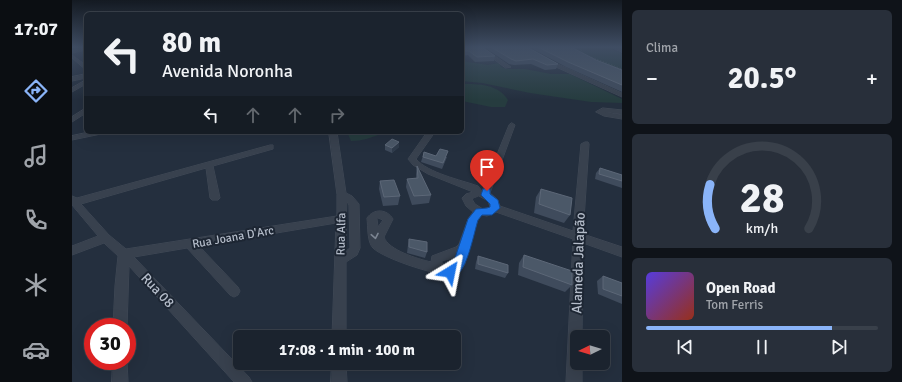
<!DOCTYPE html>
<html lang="pt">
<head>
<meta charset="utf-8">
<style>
  :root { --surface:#1b232e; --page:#282f3a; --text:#f1f3f6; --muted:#a0a4aa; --line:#39404a; --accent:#8ab4f8 }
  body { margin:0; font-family:Signika,sans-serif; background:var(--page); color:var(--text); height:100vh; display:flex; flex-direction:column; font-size:15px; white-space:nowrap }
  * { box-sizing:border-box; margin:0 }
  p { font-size:13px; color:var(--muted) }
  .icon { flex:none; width:22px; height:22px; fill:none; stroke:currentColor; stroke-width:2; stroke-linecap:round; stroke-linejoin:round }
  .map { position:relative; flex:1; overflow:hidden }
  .drawer { display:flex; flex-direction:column; gap:10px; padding:10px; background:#0f1319; width:280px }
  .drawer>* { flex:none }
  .guide { position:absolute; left:12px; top:12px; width:380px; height:122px; border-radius:6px; box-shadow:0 4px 16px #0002,0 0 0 1px var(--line); background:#1b232e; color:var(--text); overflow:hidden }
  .needle { width:26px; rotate:265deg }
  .buttons { position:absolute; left:498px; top:330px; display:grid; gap:8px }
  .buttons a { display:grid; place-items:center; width:40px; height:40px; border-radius:6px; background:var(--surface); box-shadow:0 4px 16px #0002,0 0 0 1px var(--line); font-size:20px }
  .speed { position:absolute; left:12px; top:318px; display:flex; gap:8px; font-size:20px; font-weight:700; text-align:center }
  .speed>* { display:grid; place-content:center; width:52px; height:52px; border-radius:50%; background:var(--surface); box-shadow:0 4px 16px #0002,0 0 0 1px var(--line); line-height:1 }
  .speed .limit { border:6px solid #d22; background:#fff; color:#111 }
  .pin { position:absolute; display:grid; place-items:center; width:34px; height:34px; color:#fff; margin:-41px -17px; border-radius:50% 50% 50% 0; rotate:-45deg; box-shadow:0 0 4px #0007 }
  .pin .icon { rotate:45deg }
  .me { position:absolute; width:44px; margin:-22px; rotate:35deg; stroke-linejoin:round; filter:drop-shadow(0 0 3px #0008) }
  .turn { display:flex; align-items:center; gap:14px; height:84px; padding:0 12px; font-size:18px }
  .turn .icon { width:52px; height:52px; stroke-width:2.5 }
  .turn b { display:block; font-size:28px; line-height:34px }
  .lanes { display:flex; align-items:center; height:38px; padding:0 12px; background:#0003; justify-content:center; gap:20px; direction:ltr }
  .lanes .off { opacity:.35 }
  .big { font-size:30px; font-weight:700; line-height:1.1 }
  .drawer .tile { flex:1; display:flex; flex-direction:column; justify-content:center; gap:6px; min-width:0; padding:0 14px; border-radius:6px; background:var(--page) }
  .drawer .dial { align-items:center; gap:0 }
  .dial svg { height:104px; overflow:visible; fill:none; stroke:var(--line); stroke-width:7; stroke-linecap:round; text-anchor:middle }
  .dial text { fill:var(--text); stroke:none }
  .song { display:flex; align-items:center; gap:12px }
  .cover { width:48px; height:48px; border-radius:6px; background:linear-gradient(135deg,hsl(250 70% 55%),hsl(10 70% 35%)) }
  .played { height:4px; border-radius:2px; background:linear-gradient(90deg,var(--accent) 80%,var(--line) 80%) }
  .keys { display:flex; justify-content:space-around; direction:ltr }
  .heat { display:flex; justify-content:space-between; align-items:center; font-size:22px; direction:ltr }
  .trip { position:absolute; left:161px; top:330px; width:228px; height:40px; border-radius:6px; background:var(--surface); box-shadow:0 4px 16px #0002,0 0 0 1px var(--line); font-weight:700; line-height:40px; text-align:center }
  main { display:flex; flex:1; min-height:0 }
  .menu { display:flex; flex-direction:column; width:72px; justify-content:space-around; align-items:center; background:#0b0e12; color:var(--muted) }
  .menu .icon { width:28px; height:28px }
  .menu .current { color:var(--accent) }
  .menu b { font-size:18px; color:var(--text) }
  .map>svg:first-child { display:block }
  .green { fill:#263c3f }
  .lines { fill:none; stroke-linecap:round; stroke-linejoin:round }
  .minor-casing { stroke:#414a57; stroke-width:1 }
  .path { stroke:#3f5557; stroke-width:1; stroke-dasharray:1.5 1.5; stroke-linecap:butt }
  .minor { fill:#38414e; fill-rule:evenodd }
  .wall { fill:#3f4b5c }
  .shaded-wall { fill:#2f3b4b }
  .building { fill:#4b5868; stroke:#5c6777 }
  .oneway { stroke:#7c8592 }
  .route { fill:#1a73e8; stroke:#114b97 }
  .labels { text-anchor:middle; stroke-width:4; stroke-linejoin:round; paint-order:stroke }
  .street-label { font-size:12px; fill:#b4bcc9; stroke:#1d2633 }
  .near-street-label { font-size:14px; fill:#b4bcc9; stroke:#1d2633 }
</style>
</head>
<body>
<main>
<nav class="menu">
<b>17:07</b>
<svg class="icon current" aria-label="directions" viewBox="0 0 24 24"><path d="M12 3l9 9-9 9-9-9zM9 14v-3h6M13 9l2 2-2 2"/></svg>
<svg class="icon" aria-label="music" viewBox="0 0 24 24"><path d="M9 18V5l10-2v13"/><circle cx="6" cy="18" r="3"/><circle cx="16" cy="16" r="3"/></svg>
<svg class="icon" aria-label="phone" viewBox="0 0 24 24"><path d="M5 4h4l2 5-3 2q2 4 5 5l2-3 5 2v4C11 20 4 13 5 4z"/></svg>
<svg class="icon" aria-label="climate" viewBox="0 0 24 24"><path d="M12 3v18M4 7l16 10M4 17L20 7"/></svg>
<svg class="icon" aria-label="car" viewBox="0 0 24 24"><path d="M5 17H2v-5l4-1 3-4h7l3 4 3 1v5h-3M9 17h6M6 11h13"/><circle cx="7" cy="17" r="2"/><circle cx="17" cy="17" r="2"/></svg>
</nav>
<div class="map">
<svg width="550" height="382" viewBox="0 0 550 382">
  <rect width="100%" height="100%" fill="#242f3e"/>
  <g class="green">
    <path d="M496,47H536L550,54V69L542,66H538Z"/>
    <path d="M390,61L416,65L427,63L429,67L435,69H453L479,74H498L550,99V103L519,102L458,93L410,83L390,81Z"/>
    <path d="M390,84C407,84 426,84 436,100L433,107H419L390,101Z"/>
    <path d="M275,132H325C320,135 315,133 309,134C297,138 292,141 279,141Z"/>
  </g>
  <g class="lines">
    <defs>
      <g id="minor">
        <path d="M406,47H410L439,67L434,68Z"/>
        <path d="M539,47H544L550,49V52Z"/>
        <path d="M14,48V50L0,53V51Z"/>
        <path d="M0,55L14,65V70L0,58Z"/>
        <path d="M473,60H477L550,93V97L473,62Z"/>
        <path d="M14,74V78L0,81V77Z"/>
        <path d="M14,80V84L0,92V88Z"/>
        <path d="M14,108V113L0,122V117Z"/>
        <path d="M531,108L550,110V114L533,112L550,115V119L532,116L524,112Z"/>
        <path d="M440,123L443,125L418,193L424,198L428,206L501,231L509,144L513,142H516L517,144L511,234L550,247V257L511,243L510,337H505V363H510V382H494L501,239L424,212L415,216L409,215L406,220L396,247L393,264L386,275C373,279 312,259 301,248C295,242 296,227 295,218C302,208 315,209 321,219L312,237C316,250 346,259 359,262L360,256L384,247L387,244L396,219L401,212L394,206L390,198L394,194L401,192L356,174L341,165L336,159L355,132H363L344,159C356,173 389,180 406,186L410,191L437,125ZM407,196L416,201L418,207L411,209L403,204L400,199ZM306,218L311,220L306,227L305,219ZM383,258L379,266L370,264V261Z"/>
        <path d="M17,132H30L29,134L0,140V136Z"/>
        <path d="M257,132H265L274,193L280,196L287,204L288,248L285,255L274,262V337H260L264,223L127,246L166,287L168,291L166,295L162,297L158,295L115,248L62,257L177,377L180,382H162L57,266L55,327H41L43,286L46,256L32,243L0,255V246L26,236L0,205V196L5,198L198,145H201V149L141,166L148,198L146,200H140L138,198L134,168L9,204L37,235L54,249L265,216V195ZM275,201L277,205L278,248L274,251Z"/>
        <path d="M41,361H55L56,382H40Z"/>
        <path d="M260,363H274L275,382H259Z"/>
      </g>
    </defs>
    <use href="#minor" class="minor-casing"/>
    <g class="path">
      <path d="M507,47L511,53"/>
      <path d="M514,55L550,69"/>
    </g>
    <use href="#minor" class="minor"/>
  </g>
  <g class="wall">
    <path d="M390,47L423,56L422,61L403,62L396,55L390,56Z"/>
    <path d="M412,47H455L486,64L484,69L473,70L459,64L442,65L437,64Z"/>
    <path d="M457,47H499L524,60L550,70V92L494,67Z"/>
    <path d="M327,142V147L320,153L313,150V145Z"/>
    <path d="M352,152L364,156L375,157L370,169L349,162Z"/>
    <path d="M345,166L359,195L357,203L340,205L334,187L335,179L344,178V174Z"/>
    <path d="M528,168L550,175V188L523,179L524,173Z"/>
    <path d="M308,181L328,196L326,205L311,206L307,189Z"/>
    <path d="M469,189L498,215L492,223L462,213L464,197Z"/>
    <path d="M337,239L355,252L353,258L335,253L336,245Z"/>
    <path d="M452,255L500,285L493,292L446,275L447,263Z"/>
    <path d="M406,256L436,273L433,278L403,269L404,262Z"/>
    <path d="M531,276L550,283V304L526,294L525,281Z"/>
  </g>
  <path class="shaded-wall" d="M327,142V147L320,153V148Z"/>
  <g class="building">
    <path d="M390,47H410L423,56L405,57L397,51H390Z"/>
    <path d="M419,47H455L486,64L475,65L461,59L444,61L439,59Z"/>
    <path d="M466,47H499L524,60L550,70V85L496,62Z"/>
    <path d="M320,139L327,142L320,148L313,145Z"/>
    <path d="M368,149L376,151L371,163L351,157L352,152L364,156Z"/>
    <path d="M345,166L359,195L342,196L335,179L346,178Z"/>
    <path d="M528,168L550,175V181L527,174Z"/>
    <path d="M322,180L328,196L312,197L308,181Z"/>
    <path d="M469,189L500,198L498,215L467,204Z"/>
    <path d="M337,239L355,242V252L337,247Z"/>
    <path d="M452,255L500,271V285L451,267Z"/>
    <path d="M406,256L436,265V273L406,264Z"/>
    <path d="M531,276L550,283V296L531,289Z"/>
  </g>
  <defs><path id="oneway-chevron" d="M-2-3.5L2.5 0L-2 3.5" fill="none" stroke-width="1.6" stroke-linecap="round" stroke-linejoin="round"/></defs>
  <use class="oneway" href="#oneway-chevron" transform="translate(303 236) rotate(79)"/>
  <linearGradient id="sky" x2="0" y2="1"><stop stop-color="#141a22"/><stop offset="0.47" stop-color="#3f4d63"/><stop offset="1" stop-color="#3f4d63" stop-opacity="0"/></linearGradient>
  <rect width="550" height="100" fill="url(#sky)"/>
  <path class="route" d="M415,188L418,189V194L426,200L428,208L420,215H410L406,220C402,233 396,265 386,274C383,277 378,277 374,276L372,272L382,261L396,219L404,209L415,208L418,207V204L409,195L411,189Z"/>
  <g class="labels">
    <g class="street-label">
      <text transform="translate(269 234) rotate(-89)" y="4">Rua Alfa</text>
      <text transform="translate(161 237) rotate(-10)" y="4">Rua Joana D'Arc</text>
    </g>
    <g class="near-street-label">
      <text transform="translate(506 263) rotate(-88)" y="5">Alameda Jalapão</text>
      <text transform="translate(86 290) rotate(47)" y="5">Rua 08</text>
    </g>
  </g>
</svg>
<div class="buttons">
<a><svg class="needle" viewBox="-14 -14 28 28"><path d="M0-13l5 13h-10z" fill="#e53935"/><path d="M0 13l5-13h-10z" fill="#a0a4aa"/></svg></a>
</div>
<div class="speed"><div class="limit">30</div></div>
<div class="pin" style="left:415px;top:191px;background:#d93025"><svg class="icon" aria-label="arrive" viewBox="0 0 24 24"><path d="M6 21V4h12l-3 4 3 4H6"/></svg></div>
<svg class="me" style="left:378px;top:272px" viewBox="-20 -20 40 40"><path d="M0-17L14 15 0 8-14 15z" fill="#1a73e8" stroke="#fff" stroke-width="4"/></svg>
<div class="trip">17:08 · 1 min · 100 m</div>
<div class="guide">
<div class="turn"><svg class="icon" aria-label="left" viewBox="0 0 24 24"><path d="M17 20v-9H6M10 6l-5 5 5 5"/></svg><div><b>80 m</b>Avenida Noronha</div></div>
<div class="lanes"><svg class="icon" aria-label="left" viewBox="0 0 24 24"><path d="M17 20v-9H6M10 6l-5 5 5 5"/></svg><svg class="icon off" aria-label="ahead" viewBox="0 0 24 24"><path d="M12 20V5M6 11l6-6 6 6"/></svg><svg class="icon off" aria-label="ahead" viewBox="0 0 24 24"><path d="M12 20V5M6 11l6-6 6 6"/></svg><svg class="icon off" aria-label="right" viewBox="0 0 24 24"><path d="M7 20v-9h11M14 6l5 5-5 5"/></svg></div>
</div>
</div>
<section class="drawer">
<div class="tile"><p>Clima</p>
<div class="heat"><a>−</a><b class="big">20.5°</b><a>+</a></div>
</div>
<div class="tile dial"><svg viewBox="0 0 100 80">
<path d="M14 69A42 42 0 1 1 86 69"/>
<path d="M14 69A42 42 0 0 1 10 35" stroke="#8ab4f8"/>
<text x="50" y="56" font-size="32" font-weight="700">28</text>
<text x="50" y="72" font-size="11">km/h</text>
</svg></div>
<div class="tile">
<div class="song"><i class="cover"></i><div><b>Open Road</b><p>Tom Ferris</p></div></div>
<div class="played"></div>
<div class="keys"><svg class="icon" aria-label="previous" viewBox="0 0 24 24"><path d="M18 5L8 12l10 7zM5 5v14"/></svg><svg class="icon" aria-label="pause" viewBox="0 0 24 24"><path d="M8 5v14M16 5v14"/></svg><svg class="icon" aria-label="next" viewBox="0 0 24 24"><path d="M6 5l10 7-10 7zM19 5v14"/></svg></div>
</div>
</section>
</main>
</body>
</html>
